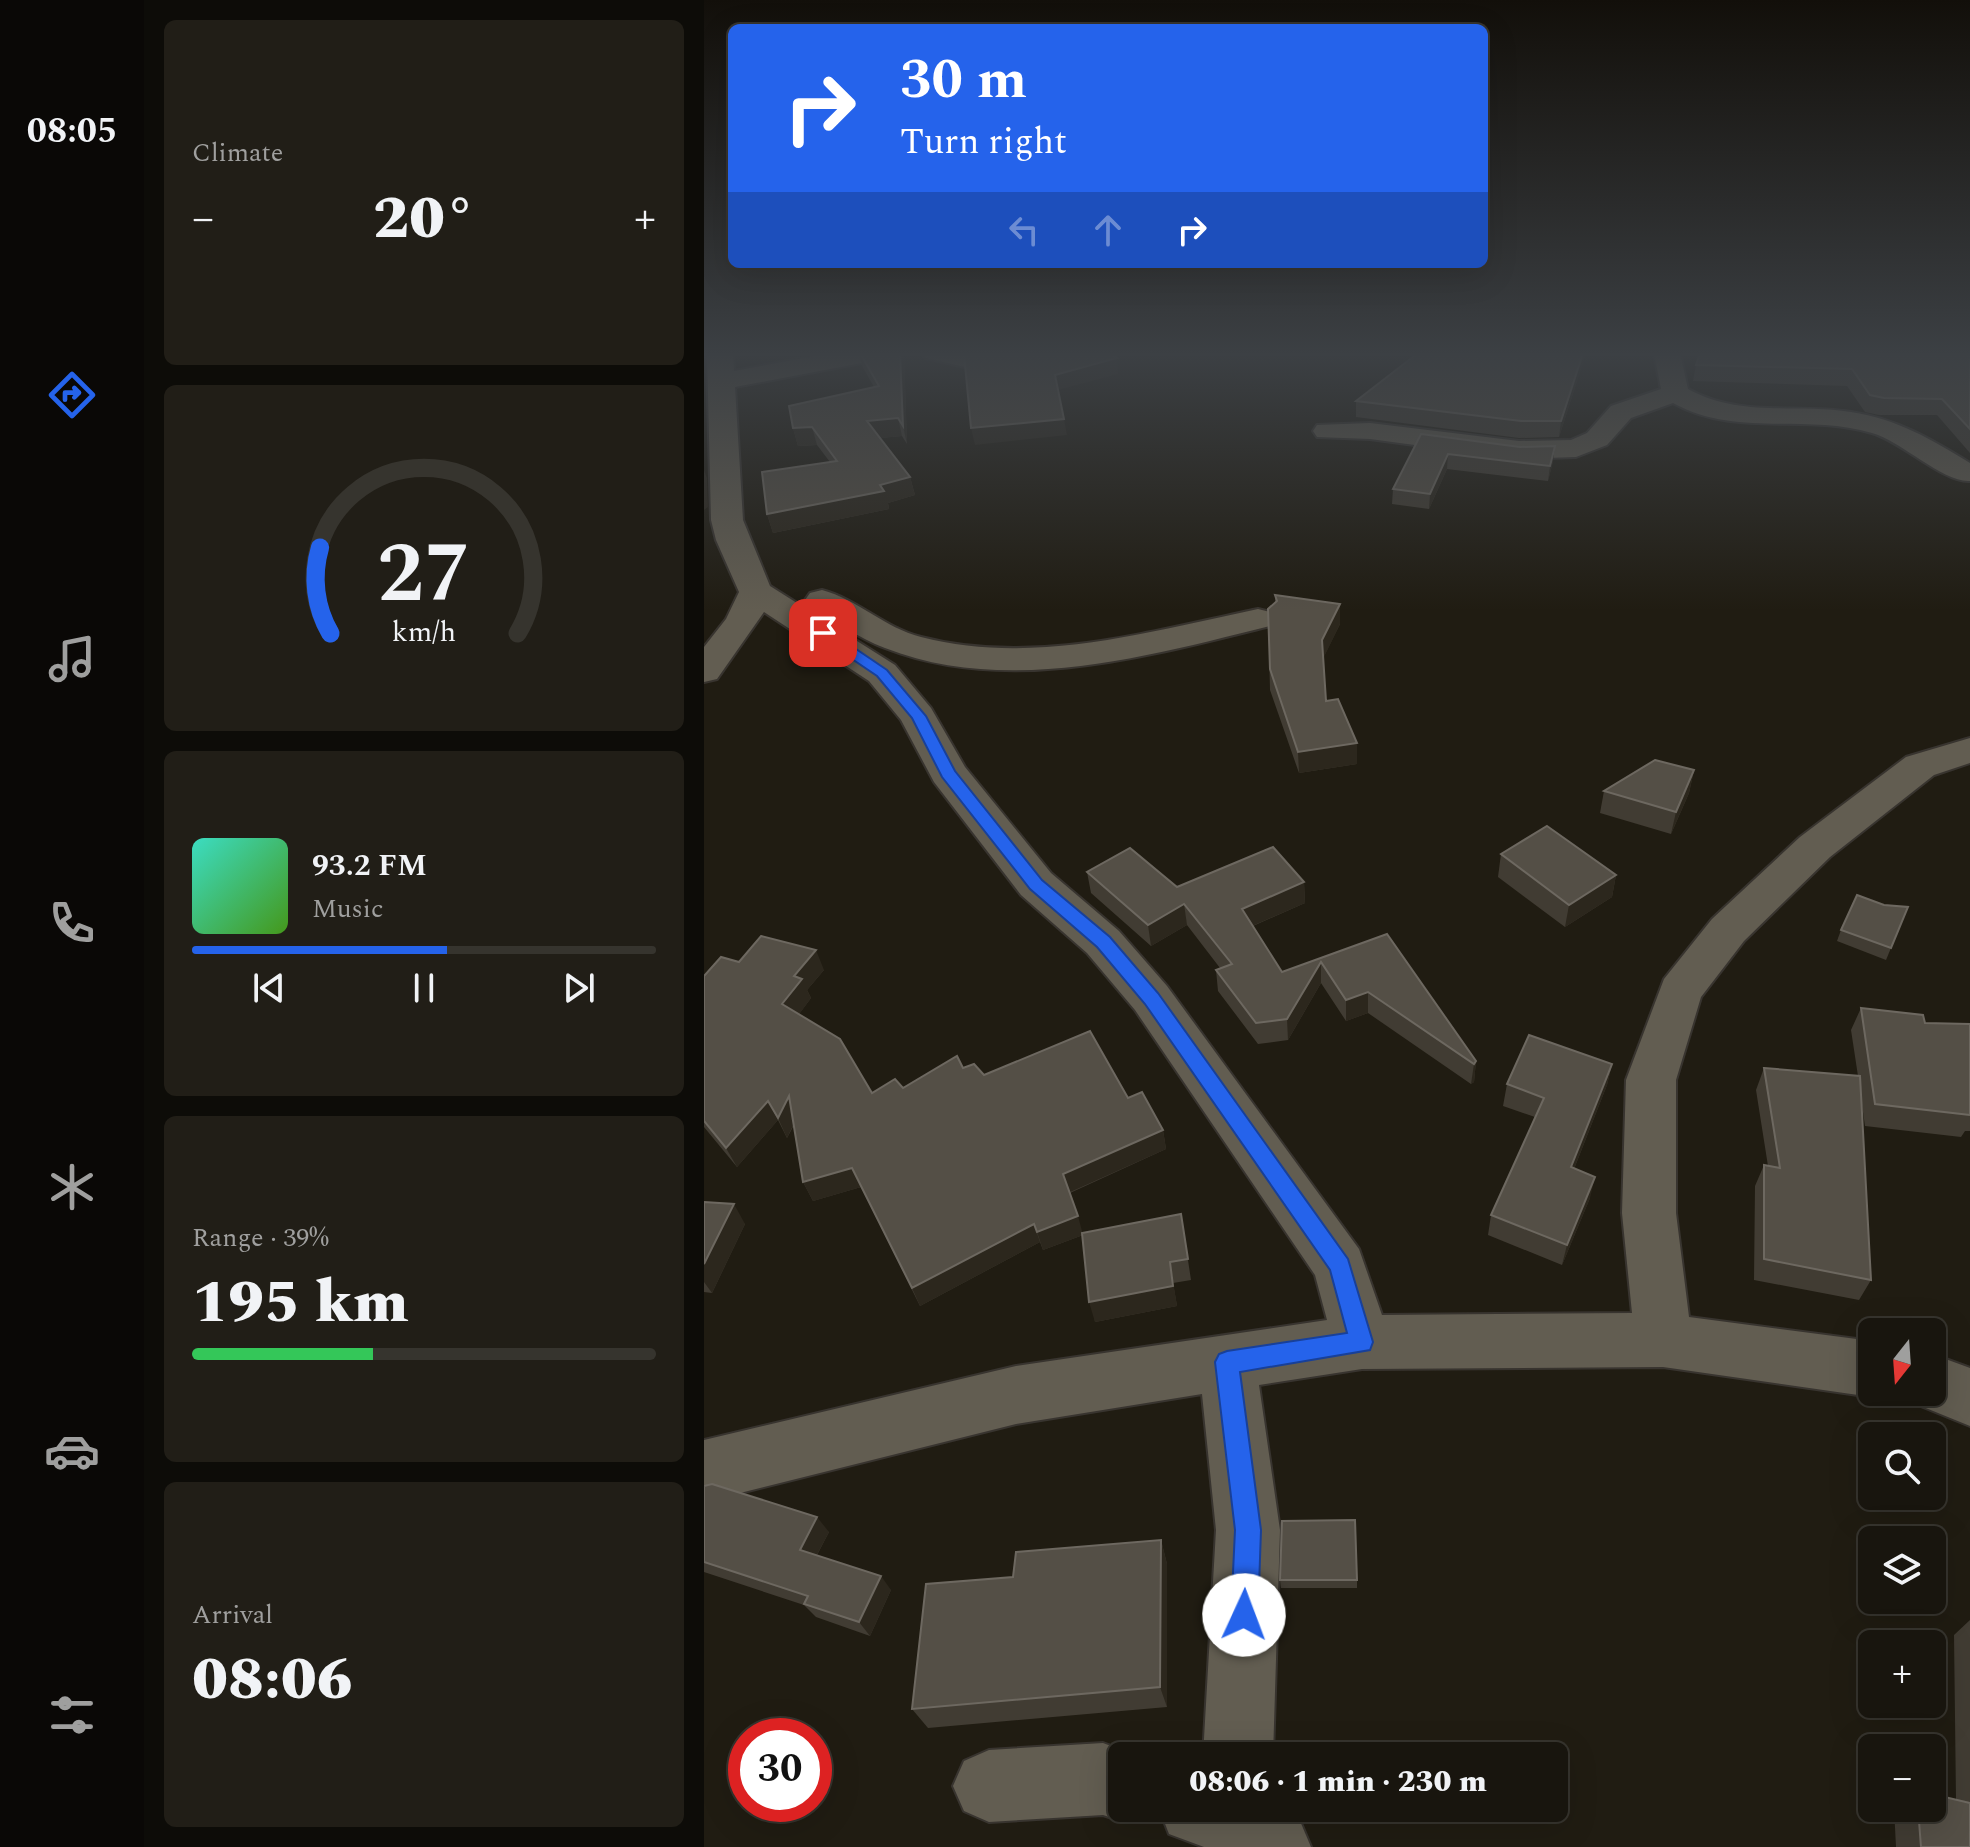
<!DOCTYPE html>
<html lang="en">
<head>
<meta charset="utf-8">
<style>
  :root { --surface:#18150e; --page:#211e17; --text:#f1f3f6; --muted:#9f9f9e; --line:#36342e; --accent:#2563eb }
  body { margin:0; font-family:Spectral,serif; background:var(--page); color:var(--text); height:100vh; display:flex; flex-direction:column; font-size:30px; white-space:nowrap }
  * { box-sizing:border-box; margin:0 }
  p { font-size:26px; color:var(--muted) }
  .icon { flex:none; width:44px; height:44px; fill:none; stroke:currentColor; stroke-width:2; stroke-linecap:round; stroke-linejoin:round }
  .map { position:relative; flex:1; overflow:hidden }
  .details { display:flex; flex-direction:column; gap:20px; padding:20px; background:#0d0c08; width:560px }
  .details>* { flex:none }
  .top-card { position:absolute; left:24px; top:24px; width:760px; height:244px; border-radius:12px; box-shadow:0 8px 32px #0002,0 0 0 2px var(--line); background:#2563eb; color:#fff; overflow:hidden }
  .needle { width:52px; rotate:197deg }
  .controls { position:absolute; left:1154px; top:1318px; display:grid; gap:16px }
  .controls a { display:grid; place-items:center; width:88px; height:88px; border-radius:12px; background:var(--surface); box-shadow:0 8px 32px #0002,0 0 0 2px var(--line); font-size:40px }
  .speed { position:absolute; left:24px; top:1718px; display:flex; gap:16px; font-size:40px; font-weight:700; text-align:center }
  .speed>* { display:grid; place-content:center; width:104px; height:104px; border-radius:50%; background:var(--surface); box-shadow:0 8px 32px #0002,0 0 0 2px var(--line); line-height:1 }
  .speed .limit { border:12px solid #d22; background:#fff; color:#111 }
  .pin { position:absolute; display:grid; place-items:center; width:68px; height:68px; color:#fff; margin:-34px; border-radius:16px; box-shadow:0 4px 12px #0006 }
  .me { position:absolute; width:88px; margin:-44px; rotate:2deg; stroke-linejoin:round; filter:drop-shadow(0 0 6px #0008) }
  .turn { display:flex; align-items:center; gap:28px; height:168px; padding:0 40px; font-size:36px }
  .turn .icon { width:104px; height:104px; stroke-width:2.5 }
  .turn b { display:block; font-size:56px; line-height:68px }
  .lanes { display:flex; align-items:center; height:76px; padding:0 40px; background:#0003; justify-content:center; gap:40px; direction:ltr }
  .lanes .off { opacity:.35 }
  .big { font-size:60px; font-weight:800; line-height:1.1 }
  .details .widget { flex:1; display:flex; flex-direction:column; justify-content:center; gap:12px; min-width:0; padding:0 28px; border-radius:12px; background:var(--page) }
  .details .dial { align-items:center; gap:0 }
  .dial svg { height:208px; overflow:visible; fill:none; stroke:var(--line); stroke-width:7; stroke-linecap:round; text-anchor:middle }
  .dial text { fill:var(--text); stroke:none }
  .song { display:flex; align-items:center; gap:24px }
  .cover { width:96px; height:96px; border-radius:12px; background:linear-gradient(135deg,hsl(170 70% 55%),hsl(100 70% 35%)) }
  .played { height:8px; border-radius:4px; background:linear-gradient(90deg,var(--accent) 55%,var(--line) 55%) }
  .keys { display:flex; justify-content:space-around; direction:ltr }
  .heat { display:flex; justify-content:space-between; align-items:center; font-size:44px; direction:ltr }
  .charge { height:12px; border-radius:6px; background:linear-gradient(90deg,#34c759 39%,var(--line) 0) }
  .trip { position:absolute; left:404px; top:1742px; width:460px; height:80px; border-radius:12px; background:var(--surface); box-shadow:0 8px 32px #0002,0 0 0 2px var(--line); font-weight:800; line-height:80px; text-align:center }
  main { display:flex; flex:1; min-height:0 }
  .menu { display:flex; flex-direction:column; width:144px; justify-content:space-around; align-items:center; background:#0a0806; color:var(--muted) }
  .menu .icon { width:56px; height:56px }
  .menu .selected { color:var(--accent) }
  .menu b { font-size:36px; color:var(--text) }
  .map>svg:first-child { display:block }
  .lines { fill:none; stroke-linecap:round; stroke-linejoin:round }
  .minor-casing { stroke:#38342f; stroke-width:4 }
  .minor { fill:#625d51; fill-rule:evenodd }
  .wall { fill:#413c33 }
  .shaded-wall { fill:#2c271d }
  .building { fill:#544f46; stroke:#6d6860; stroke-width:2 }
  .route { fill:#2563eb; stroke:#184099; stroke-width:2 }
</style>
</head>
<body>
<main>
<nav class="menu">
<b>08:05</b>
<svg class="icon selected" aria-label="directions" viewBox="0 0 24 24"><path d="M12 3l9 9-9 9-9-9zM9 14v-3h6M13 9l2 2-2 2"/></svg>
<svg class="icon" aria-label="music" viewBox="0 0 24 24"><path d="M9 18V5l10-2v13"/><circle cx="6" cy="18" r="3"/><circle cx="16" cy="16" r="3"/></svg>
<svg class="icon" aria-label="phone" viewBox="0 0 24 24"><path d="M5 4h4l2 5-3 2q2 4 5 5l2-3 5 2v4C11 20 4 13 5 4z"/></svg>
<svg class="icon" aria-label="climate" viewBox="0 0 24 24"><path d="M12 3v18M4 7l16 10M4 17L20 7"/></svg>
<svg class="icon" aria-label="car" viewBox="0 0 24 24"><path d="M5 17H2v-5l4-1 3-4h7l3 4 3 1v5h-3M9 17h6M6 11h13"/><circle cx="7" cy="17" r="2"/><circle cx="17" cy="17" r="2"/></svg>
<svg class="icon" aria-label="filters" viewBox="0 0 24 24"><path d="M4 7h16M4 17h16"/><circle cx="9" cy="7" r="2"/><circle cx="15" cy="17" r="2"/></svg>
</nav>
<section class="details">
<div class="widget"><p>Climate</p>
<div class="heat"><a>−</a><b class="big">20°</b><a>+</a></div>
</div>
<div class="widget dial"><svg viewBox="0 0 100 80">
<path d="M14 69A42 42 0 1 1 86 69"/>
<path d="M14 69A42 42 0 0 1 10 36" stroke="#2563eb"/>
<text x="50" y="56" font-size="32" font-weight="700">27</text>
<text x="50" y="72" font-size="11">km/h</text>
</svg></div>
<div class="widget">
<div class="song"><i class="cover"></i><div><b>93.2 FM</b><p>Music</p></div></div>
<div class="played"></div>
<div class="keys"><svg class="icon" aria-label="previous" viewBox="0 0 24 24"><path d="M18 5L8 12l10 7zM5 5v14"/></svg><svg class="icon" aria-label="pause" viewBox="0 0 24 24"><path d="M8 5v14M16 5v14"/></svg><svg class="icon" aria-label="next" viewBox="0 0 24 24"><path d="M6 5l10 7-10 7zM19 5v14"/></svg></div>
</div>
<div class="widget"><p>Range · 39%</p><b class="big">195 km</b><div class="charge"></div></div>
<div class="widget"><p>Arrival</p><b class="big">08:06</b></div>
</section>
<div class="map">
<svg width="1266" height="1847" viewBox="0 0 1266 1847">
  <rect width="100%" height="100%" fill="#201c12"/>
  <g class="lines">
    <defs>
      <g id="minor">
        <path d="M3,353H29L30,371L127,353H181L177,358L168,361L31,387L39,520L66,586L191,665L227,708L261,767L347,873L415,931L463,986L655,1249L678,1315L928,1313L918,1213L922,1080L960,979L1008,919L1096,837L1202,757L1266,738V763L1230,775L1126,857L1040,941L997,997L972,1080V1213L985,1317L1168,1341V1392H1180L1168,1397L959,1367L658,1369L555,1385L576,1530L569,1756H499L512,1530L498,1394L312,1424L0,1502V1440L312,1366L623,1320L611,1275L431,1010L383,953L317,895L230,782L197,720L165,681L60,612L13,679L0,682V647L22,619L35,592L12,540L7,520Z"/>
        <path d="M218,353H267L274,359L261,367L222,358Z"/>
        <path d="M950,353H976L984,389C1037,418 1090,403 1147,412C1193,419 1227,439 1266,463V481C1240,483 1197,441 1168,433C1101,413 1032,438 969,403L927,418L903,445L872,457L815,459L666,439L613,437L609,431L613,425L666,423L815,441L867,440L883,433L907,406L957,389Z"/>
        <path d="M118,590C153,599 181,628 217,637C328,666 444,632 554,609L566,612L571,619L566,626C445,656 303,696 181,648C154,638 131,621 106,607L101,600L106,593Z"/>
        <path d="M1228,1354L1266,1368V1426L1207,1402L1203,1392H1228Z"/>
        <path d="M399,1743L434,1756H418V1808L443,1810L418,1821L399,1815L285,1822L260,1811L249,1786L260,1761L285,1750Z"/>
        <path d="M455,1808H577L596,1821L607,1847H500L465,1834Z"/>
      </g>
    </defs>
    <use href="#minor" class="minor-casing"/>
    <use href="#minor" class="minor"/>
  </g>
  <g class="wall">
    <path d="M155,353H200L203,444L198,436L176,438L206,477L211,495L184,503L185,509L69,533L63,514L126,462L113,445L94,446L89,428L170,387L158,366Z"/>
    <path d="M882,353L855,437L815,438L652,417V401Z"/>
    <path d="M1266,353V453L1233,415H1175L1161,412L1143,386L989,381L992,365Z"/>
    <path d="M717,434L849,461L844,481L743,469L725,509L688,504L689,489Z"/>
    <path d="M571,595L636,624L619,658L622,701L653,743V764L595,773L566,690L564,609L571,602Z"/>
    <path d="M990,770L985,793L967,834L896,813L900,791Z"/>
    <path d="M797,854L912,875L908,897L861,927L794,877Z"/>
    <path d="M383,872L473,887L600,882L601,903L549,926L578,972L683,934L772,1061L770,1082L767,1084L664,1013L642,1021L617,983L584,1040L554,1044L514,991L512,970L516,968L483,925L447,946L387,893Z"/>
    <path d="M1180,905L1204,907L1182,960L1133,941L1137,930Z"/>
    <path d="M35,962L120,970L103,990L107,998L95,1014L168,1093L199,1088L259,1068L280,1075L424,1098L459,1130L462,1149L366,1193L378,1233L477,1214L487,1280L469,1283L473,1306L391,1322L379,1235L339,1250L336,1242L216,1306L157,1187L109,1201L99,1182L90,1125L83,1138L74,1120L33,1167L0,1127V976Z"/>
    <path d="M1157,1008L1221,1023L1266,1024V1131H1261L1257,1137L1161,1126L1157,1098L1167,1280L1155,1300L1050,1280L1051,1186L1060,1165L1064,1166L1052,1090L1060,1068L1154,1076L1147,1030Z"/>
    <path d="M908,1064L903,1085L870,1169L886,1198L858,1265L784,1235L787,1215L831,1117L799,1106L803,1084Z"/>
    <path d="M0,1202L41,1224L8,1293L0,1292Z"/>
    <path d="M0,1486L125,1532L113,1555L187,1590L166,1636L112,1617L100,1605L0,1572Z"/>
    <path d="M457,1540L463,1564V1707L224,1728L208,1709L309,1577Z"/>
    <path d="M576,1580H653V1588H577Z"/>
    <path d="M1266,1620V1847H1192L1190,1808H1228L1252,1800L1250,1635Z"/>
  </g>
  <g class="shaded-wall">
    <path d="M196,353H200L203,444L199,426Z"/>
    <path d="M879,353H882L855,437L857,421Z"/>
    <path d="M413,358L414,374L354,390L351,375Z"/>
    <path d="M194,418L198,436L167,439L163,421Z"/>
    <path d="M360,419L363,435L271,445L267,428Z"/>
    <path d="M108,427L113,445L94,446L89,428Z"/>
    <path d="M851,446L849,461L844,481L846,466Z"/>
    <path d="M744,454L743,469L725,509L726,494Z"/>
    <path d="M0,470L3,478L4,507L0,510Z"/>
    <path d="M206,477L211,495L184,503L185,509L69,533L63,514Z"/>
    <path d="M636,604V624L618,661V640Z"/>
    <path d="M653,743V764L595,773L594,752Z"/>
    <path d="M990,770L985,793L967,834L972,812Z"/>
    <path d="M912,875L908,897L861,927L865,905Z"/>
    <path d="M600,882L601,903L539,930L538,909Z"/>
    <path d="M480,904L483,925L447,946L444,925Z"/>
    <path d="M112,950L120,970L103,990L107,998L88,1024L78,1004L90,976Z"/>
    <path d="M617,962V983L584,1040L583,1019Z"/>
    <path d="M664,992V1013L642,1021V1000Z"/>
    <path d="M772,1061L770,1082L767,1084L770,1064Z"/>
    <path d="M908,1064L903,1085L862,1189L867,1167Z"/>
    <path d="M85,1096L94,1115L83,1138L74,1118Z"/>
    <path d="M64,1101L74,1120L33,1167L22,1148Z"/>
    <path d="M459,1130L462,1149L364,1193L359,1174Z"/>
    <path d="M148,1168L157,1187L109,1201L99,1182Z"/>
    <path d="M891,1177L886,1198L858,1265L863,1245Z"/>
    <path d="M30,1204L41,1224L8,1293L0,1282V1264Z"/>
    <path d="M374,1216L379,1235L339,1250L333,1232Z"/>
    <path d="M330,1224L336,1242L216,1306L208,1288Z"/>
    <path d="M466,1262L473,1306L391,1322L385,1302Z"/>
    <path d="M113,1517L125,1532L108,1564L96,1550Z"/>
    <path d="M457,1540L463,1564V1707L456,1687Z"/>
    <path d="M177,1576L187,1590L166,1636L155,1622Z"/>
  </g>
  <g class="building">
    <path d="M156,353H196L199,426L194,418L163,421L206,477L176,485L180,491L63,514L58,472L133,461L108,427L89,428L85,406L175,386Z"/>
    <path d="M261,353H405L413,358L351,375L360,419L267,428L260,354Z"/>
    <path d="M714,353H879L857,421H817L652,401Z"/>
    <path d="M996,353H1266V429L1238,399L1180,398L1166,395L1148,369L992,365Z"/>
    <path d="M717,434L816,447L851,446L846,466L744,454L726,494L689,489Z"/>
    <path d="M571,595L636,604L618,640L622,701L634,699L653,743L594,752L566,669L564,609L573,601Z"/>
    <path d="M951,760L990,770L972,812L900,791Z"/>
    <path d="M843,826L912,875L865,905L797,854Z"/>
    <path d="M569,847L600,882L538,909L578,972L683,934L772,1061L770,1064L664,992L642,1000L617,962L583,1019L552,1023L512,970L528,964L480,904L444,925L383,872L426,848L473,887Z"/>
    <path d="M1153,895L1180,905L1204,907L1187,948L1137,930Z"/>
    <path d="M57,936L112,950L90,976L98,979L78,1004L136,1039L168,1093L191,1079L199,1088L253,1056L259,1068L270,1064L280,1075L386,1031L424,1098L438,1092L459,1130L359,1174L374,1216L333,1232L330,1224L208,1288L148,1168L99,1182L85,1096L74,1118L64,1101L22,1148L0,1121V976L17,957L35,962Z"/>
    <path d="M1157,1008L1219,1015L1221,1023L1266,1024V1115L1171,1104Z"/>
    <path d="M825,1035L908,1064L867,1167L891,1177L863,1245L787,1215L840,1098L803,1084Z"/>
    <path d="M1060,1068L1156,1076L1167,1280L1060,1259V1165L1076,1168Z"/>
    <path d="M0,1202L30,1204L0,1264Z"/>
    <path d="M477,1214L484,1259L466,1262L469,1286L385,1302L378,1233Z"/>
    <path d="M8,1484L113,1517L96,1550L177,1576L155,1622L100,1604L104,1596L0,1562V1486Z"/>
    <path d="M651,1520L653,1580H576L578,1521Z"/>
    <path d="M457,1540L456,1687L208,1709L222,1584L309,1577L312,1552Z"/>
    <path d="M1228,1794L1266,1803V1847H1217L1214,1808H1228Z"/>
  </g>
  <linearGradient id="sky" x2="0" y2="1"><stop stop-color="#120f0a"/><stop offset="0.58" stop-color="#3c4044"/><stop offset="1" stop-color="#3c4044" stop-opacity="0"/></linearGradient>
  <rect width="1266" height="611" fill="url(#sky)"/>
  <path class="route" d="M114,630H124L183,670L222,716L251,771L338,880L406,937L454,993L644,1259L669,1342L666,1350L536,1372L557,1530L554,1615L550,1624L540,1628L531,1624L527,1615L531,1530L511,1362L515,1354L523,1351L643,1333L626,1270L441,1004L393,947L326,889L238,777L208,718L173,676L114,636Z"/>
</svg>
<div class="controls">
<a><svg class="needle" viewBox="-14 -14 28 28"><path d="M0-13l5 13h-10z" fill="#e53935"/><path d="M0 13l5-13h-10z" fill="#9f9f9e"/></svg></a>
<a><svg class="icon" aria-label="search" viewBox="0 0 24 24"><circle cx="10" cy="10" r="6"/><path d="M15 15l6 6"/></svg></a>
<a><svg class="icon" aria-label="layers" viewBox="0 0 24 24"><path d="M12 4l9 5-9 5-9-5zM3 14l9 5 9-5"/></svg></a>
<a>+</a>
<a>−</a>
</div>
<div class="speed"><div class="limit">30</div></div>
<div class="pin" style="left:119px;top:633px;background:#d93025"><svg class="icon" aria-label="arrive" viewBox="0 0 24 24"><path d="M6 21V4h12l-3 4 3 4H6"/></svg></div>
<svg class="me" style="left:540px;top:1615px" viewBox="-20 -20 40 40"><circle r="19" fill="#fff"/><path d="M0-13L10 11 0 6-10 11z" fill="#2563eb"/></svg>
<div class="trip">08:06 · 1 min · 230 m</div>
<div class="top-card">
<div class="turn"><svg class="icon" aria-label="right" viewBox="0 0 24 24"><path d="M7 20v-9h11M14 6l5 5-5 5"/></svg><div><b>30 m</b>Turn right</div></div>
<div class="lanes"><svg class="icon off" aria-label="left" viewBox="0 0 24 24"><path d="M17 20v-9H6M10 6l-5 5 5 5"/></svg><svg class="icon off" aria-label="ahead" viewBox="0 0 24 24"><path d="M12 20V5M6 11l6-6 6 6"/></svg><svg class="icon" aria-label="right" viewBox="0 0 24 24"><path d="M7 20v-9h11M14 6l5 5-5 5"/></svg></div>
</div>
</div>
</main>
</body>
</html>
